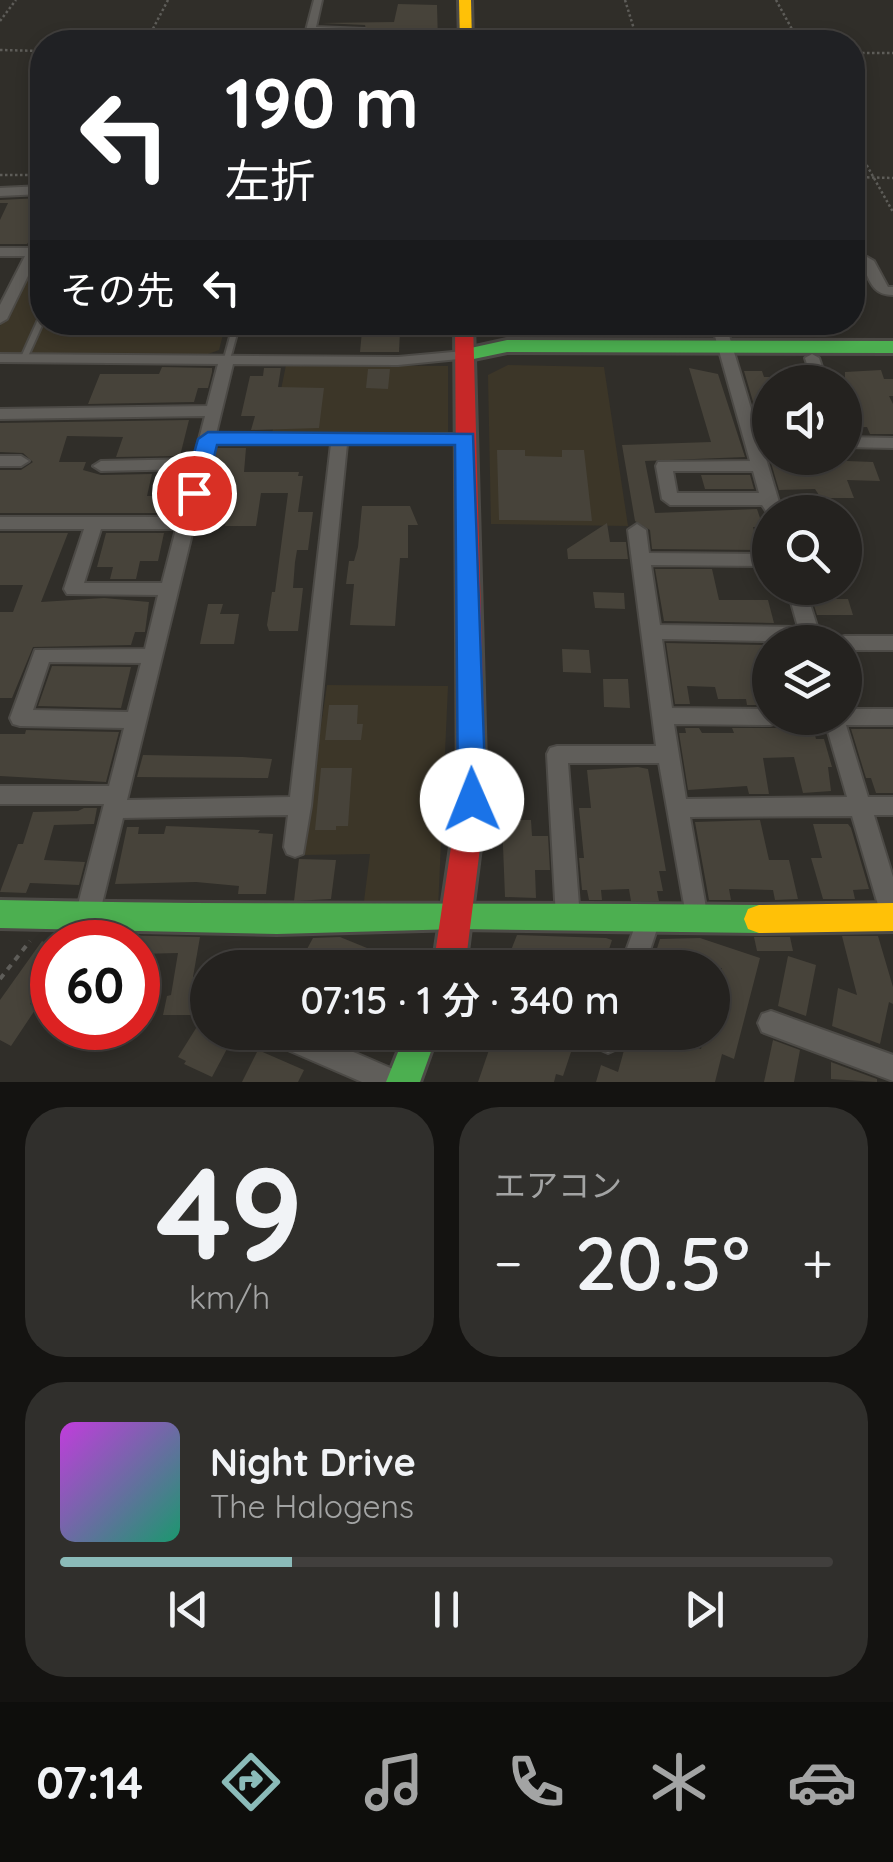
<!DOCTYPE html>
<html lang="ja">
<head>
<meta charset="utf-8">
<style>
  :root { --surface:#24221f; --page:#302f2c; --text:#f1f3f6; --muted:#a3a4a4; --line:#413f3d; --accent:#8bbbb9 }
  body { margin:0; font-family:Quicksand,"Noto Sans JP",sans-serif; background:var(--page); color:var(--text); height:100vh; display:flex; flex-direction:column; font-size:38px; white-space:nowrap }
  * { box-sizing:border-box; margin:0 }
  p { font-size:32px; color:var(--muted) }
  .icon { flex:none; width:55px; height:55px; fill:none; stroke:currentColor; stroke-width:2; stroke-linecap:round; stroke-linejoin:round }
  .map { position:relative; height:1082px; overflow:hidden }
  .side { display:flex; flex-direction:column; gap:25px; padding:25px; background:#141311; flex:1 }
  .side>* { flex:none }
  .top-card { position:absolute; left:30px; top:30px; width:835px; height:305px; border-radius:40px; box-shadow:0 5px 15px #0003,0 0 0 2px var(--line); background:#202124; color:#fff; overflow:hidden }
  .tools { position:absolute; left:752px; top:365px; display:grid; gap:20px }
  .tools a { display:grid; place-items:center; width:110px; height:110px; border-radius:50%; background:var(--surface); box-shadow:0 5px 15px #0003,0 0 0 2px var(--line); font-size:50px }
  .speed { position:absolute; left:30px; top:920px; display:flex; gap:20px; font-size:50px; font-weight:700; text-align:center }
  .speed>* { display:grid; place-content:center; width:130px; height:130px; border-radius:50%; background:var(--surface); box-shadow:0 5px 15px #0003,0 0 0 2px var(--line); line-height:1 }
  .speed .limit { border:15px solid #d22; background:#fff; color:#111 }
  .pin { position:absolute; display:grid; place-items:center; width:85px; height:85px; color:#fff; margin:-42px; border:5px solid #fff; border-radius:50%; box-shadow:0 2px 10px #0007 }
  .me { position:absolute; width:110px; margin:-55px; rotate:359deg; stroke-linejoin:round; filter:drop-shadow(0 0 8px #0008) }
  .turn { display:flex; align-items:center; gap:35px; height:210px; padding:0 30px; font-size:45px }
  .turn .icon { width:130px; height:130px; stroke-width:2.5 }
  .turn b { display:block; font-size:70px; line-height:85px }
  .then { display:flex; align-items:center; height:95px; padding:0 30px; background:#0003; gap:20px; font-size:38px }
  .big { font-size:75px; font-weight:600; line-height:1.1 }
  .side .widget { flex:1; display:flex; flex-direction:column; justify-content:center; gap:15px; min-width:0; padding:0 35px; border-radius:40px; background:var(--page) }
  .side .dial { align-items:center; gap:0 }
  .dial b { font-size:130px; line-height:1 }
  .song { display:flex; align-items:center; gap:30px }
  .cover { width:120px; height:120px; border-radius:15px; background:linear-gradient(135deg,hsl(290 70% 55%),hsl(160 70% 35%)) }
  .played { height:10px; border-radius:5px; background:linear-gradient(90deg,var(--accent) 30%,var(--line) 30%) }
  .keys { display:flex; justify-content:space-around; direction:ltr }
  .heat { display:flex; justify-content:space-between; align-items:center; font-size:55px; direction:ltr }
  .side .tiles { flex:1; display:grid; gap:25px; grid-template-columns:1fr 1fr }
  .widget:last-child { grid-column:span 2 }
  .trip { position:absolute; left:190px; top:950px; width:540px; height:100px; border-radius:50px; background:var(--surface); box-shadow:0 5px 15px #0003,0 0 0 2px var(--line); font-weight:600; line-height:100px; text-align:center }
  .menu { display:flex; height:160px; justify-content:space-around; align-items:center; background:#0e0e0c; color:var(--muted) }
  .menu .icon { width:70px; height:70px }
  .menu .current { color:var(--accent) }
  .menu b { font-size:45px; color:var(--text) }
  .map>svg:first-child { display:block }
  .built { fill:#3c3628 }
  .building { fill:#47433a }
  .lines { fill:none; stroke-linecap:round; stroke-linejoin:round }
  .lane-casing { stroke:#4c4a46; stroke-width:10 }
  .street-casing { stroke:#4c4a46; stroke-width:4 }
  .fast-casing { stroke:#4c4a46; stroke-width:6 }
  .slow-casing { stroke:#4c4a46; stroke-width:6 }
  .jam-casing { stroke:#4c4a46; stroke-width:6 }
  .path-far1 { stroke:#5e5d59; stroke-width:2.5; stroke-dasharray:2.5 2.5; stroke-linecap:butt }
  .path { stroke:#5e5d59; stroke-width:4; stroke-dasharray:6 6; stroke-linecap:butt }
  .lane { stroke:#605e5a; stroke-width:6 }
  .street { fill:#605e5a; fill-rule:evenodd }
  .fast { fill:#4caf50; fill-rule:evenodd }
  .slow { fill:#ffc107; fill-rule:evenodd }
  .jam { fill:#c62828; fill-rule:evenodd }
  .route { fill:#1a73e8; stroke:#114b97; stroke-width:2.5 }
</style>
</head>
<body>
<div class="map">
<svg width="893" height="1082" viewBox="0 0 893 1082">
  <rect width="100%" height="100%" fill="#302e29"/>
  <g class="built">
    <path d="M42,245V322L226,323L219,350L208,354L0,353V326Z"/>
    <path d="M286,365L448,366V436L272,434Z"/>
    <path d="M508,365L604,367L628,526L491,524L488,375Z"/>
    <path d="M327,685L448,686L438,909H363L370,854L302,855Z"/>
  </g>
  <g class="building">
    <path d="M398,4L437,5L438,42H369L365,25L321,23L394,22Z"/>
    <path d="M40,198L37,205L42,204V225L27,244H0V220L8,203H0V200Z"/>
    <path d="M610,322H661L664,337H613Z"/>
    <path d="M767,322H819L826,337H733L730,325Z"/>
    <path d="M362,331H400L399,352H360Z"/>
    <path d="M162,367L212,368V372L208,388H198L194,402L88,404L100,374H159Z"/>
    <path d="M264,368H281L278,387L324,388L319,428L251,430L255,416H241L250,376H263Z"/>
    <path d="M689,368L718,374L745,457L645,461L655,513L757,509L763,527H753L760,550L652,549L650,530L635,521L622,445L711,442Z"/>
    <path d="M368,369H390L388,389L366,388Z"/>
    <path d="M881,370L884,379H893V396H889L893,404V434H870L867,427L845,428V372Z"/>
    <path d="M744,371H762L764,377H770V458L873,462L880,481L847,480L854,498H821L815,489L779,490Z"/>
    <path d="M189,420L180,456L116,457L123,437L67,436L59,462H86L83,470L101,475L152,474L147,496H172L168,513H0V470H21L33,462L23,453L0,452V423Z"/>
    <path d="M217,448H246L244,472H299L298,476H303L298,512H313L308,550H297L295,562L293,588H303L298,631H269L267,625L272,592H275L288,493H261L256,526H225L230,499H204Z"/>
    <path d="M497,450H525V456L562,457V450H584L592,521L499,520Z"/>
    <path d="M701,475H750L754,489H705Z"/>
    <path d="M362,506H410L418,525H408V558H400L395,626L350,625L354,584H346L349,561H354L358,547Z"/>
    <path d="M607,523L610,542H626L628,559H568L567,549Z"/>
    <path d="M0,533H68L41,602L104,598L149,602L145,632H135L131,645L33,647L12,698H0V612H13L23,585H0Z"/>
    <path d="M106,533H164L158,561H140L136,579H110L113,567H97Z"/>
    <path d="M655,569H712L719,600H768L774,623L664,621Z"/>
    <path d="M593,592L624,593L625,609L595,608Z"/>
    <path d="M812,599H848L853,615H817Z"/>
    <path d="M208,604H223L220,614H239L234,644H200Z"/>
    <path d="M666,643L770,645V705H747L746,699H718L715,687L687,686L690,704H675Z"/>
    <path d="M562,649L589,650L591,673L563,672Z"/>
    <path d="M52,666L131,667L121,708L38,706Z"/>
    <path d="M603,679H628L630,708L604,707Z"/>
    <path d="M329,705H358L357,724H363L361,740H325Z"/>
    <path d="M685,728H699L702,733H734L732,728H813L816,739H824L832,767H828L831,791L803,793L794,757L763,758L769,794H749L747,786L688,790L679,733H686Z"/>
    <path d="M851,729H893V793H876L871,778H866Z"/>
    <path d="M26,730L119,732L106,782L0,776V734H25Z"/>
    <path d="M143,755L243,757L272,759L268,778L137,777Z"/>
    <path d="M638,767L648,769L666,871H659L663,891H657L659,901H631L629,889L601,890L602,900H589L587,890H582L579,858H584L579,808H591L587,770Z"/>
    <path d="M321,768H352L348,826H336V830H315Z"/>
    <path d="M84,808H97L94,824L54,825L44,860L85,862L79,885L30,883L26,893L0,892L18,844H23L33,812L78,811Z"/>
    <path d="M502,820H531L532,836H548L550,870H535L536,898L505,897Z"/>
    <path d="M760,820L769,860H789L798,899L775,900L773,890L729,889L731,900H709L695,822Z"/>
    <path d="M813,824H848L851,828L869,889L853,890L855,899H823L811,858H822Z"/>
    <path d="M166,826L260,830L258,833L273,834L266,894H238L239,886L196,882L115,884L127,827H139L138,834H164Z"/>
    <path d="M299,859L336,860L331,899L294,901Z"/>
    <path d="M63,934L200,937L193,977H204L198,1015H163L167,996L171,995L178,953L138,954V942H60Z"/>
    <path d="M517,935L606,938L612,940L603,968H548L534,962L532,968H504Z"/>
    <path d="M842,936H878L893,987V1004L889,1002L880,1044L832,1026L838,988L857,995Z"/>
    <path d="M340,937L367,948L357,968H232L242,952L275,966L283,952L301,960L313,938Z"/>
    <path d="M754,937H790L793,951H757Z"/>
    <path d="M700,938L760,958L734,1059L722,1054L715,1082H596L601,1065L618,1072L629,1032H672L671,1037L701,1049L705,1032H712V1005L722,968H672L653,961L660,939Z"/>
    <path d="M42,941L52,946V972L30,1004L37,1007L11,1046L0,1040V1000Z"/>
    <path d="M788,956L816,965L806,1016L778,1006Z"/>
    <path d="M208,1009V1032H236L212,1077L184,1064L186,1061L178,1057Z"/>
    <path d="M521,1032L547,1043L549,1037L573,1046L563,1076L556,1074L554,1082H478L490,1047L457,1032Z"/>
    <path d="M773,1040L800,1050L794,1082H764Z"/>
    <path d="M258,1050L304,1070L298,1082H242Z"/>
    <path d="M831,1062L877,1079V1082L831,1079Z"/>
  </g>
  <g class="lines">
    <defs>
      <g id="lane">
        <path d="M24,358L42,318"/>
        <path d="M227,359L237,322"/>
      </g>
      <g id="street">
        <path d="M314,0H322L316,27L365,29V42H357V34L314,33L311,42H303Z"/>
        <path d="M42,186V194L0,196V188Z"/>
        <path d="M42,231V247L7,319L0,323V305L25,256H0V248H29L38,232Z"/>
        <path d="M867,257L874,261L888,287H893V295C871,295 870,279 860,261Z"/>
        <path d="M711,322H725L782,512H770V517L762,505H670L662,499L656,466L658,462L750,461ZM673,471H753L759,493H677Z"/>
        <path d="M464,351L469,352V358L398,365L233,364L216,434H466L474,439L466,444H347L311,806L303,854L295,857L287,854L284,847L288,815L123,818L99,916L95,924L87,927L79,924L75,916L104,804H0V786H109L124,728L20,726L13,724L10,718L35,650L145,649L158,595L67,594L64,589L84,529H0V517H179L191,469L101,471L93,466L101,461L194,459L205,416L0,419V409L207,406L218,364L0,362V354L398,357ZM214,444H331L290,797L127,800ZM101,529H176L162,583H84ZM49,662L141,663L128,712L33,710Z"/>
        <path d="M812,354L819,358L827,382H813L805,358Z"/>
        <path d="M845,437L893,438V448L845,447Z"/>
        <path d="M0,456H21L29,461L21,466H0Z"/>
        <path d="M637,524L646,530L649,553L770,554V566L651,565L660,625L798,627L787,588H805L822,642L662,639L672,708L770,709V718H780L777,723L770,725L674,724L686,799L847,797L824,718H845V709H893V725H846L868,797H893V815H874L893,877V926L885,923L881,915L852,816L690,817L708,919L704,927L696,930L688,927L659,763H568L580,918L576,926L568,929L560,926L556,918L547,754L550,748L557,746H656L628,530Z"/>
        <path d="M845,636H893V650H845V642H836L838,638Z"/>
        <path d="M648,909L656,912L660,920L644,968H620L640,912Z"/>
        <path d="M771,1011L893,1055V1081L762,1032L758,1023L762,1014Z"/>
        <path d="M271,1032H307L402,1073L406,1082H362L274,1044Z"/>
        <path d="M578,1032H623L617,1049L608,1053L581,1041Z"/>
      </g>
      <g id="fast">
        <path d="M507,340L893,341V353L507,352L464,361L455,355L457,351Z"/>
        <path d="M0,900C253,906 506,902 759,905L770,909L774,919L770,929L759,933L459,929L277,934L0,928Z"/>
        <path d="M406,1032H438L420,1082H386Z"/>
      </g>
      <g id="slow">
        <path d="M459,0H471L472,42H460Z"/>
        <path d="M893,903V931L759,933L748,929L744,919L748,909L759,905Z"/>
      </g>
      <path id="jam" d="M455,322H473L486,800L465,968H433L458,800Z"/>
    </defs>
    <use href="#lane" class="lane-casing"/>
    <use href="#street" class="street-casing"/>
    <use href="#fast" class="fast-casing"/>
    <use href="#slow" class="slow-casing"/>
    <use href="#jam" class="jam-casing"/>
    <g class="path-far1">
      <path d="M625,0L638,42"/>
      <path d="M776,0L799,42"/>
      <path d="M0,21L16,0"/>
      <path d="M146,42L168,0"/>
      <path d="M0,50L42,51"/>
      <path d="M852,53H893"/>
      <path d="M852,139L893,212"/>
      <path d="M0,175H42"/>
      <path d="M852,177L893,178"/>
    </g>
    <path class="path" d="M0,979L30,941"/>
    <use href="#lane" class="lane"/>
    <use href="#street" class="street"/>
    <use href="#fast" class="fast"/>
    <use href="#slow" class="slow"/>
    <use href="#jam" class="jam"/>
  </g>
  <path class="route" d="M208,432L473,434L486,800L482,808L472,812L462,808L458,800L455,445H217L205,493L194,500L183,493L198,439Z"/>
</svg>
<div class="tools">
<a><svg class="icon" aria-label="sound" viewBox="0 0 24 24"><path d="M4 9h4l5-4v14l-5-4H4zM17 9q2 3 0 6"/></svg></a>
<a><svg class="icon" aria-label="search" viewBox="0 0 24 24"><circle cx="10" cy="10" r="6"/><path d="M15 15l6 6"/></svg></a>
<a><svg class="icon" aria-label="layers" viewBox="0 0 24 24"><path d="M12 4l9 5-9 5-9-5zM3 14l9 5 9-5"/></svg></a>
</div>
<div class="speed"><div class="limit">60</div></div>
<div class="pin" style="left:194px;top:493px;background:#d93025"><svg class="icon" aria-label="arrive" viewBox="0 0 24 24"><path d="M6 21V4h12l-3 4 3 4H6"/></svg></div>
<svg class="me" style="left:472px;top:800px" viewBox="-20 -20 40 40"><circle r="19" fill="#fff"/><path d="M0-13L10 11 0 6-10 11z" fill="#1a73e8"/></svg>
<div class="trip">07:15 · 1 分 · 340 m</div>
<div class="top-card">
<div class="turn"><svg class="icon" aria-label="left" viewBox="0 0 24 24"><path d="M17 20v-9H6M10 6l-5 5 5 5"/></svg><div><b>190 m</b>左折</div></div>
<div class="then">その先<svg class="icon" aria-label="left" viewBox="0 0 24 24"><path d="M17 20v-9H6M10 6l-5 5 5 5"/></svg></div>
</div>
</div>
<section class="side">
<div class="tiles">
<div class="widget dial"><b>49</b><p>km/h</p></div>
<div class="widget"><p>エアコン</p>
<div class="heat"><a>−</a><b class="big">20.5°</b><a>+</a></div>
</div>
<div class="widget">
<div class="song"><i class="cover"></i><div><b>Night Drive</b><p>The Halogens</p></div></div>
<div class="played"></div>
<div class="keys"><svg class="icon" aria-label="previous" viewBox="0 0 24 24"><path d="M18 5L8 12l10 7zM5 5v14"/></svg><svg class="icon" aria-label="pause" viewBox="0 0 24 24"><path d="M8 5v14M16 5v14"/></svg><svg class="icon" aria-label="next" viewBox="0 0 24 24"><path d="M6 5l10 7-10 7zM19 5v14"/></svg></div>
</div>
</div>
</section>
<nav class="menu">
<b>07:14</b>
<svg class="icon current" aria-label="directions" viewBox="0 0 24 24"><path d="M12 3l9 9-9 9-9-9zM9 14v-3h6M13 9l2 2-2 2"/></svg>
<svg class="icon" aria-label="music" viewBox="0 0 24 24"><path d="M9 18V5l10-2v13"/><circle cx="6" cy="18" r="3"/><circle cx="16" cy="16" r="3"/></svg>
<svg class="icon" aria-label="phone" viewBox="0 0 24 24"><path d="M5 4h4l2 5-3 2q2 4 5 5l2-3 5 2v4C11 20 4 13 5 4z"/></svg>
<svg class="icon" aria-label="climate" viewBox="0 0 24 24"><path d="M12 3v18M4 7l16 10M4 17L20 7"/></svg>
<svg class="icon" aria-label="car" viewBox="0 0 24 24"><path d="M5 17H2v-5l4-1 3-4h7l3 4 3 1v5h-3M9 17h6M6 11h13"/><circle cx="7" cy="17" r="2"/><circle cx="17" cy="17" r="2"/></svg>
</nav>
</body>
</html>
